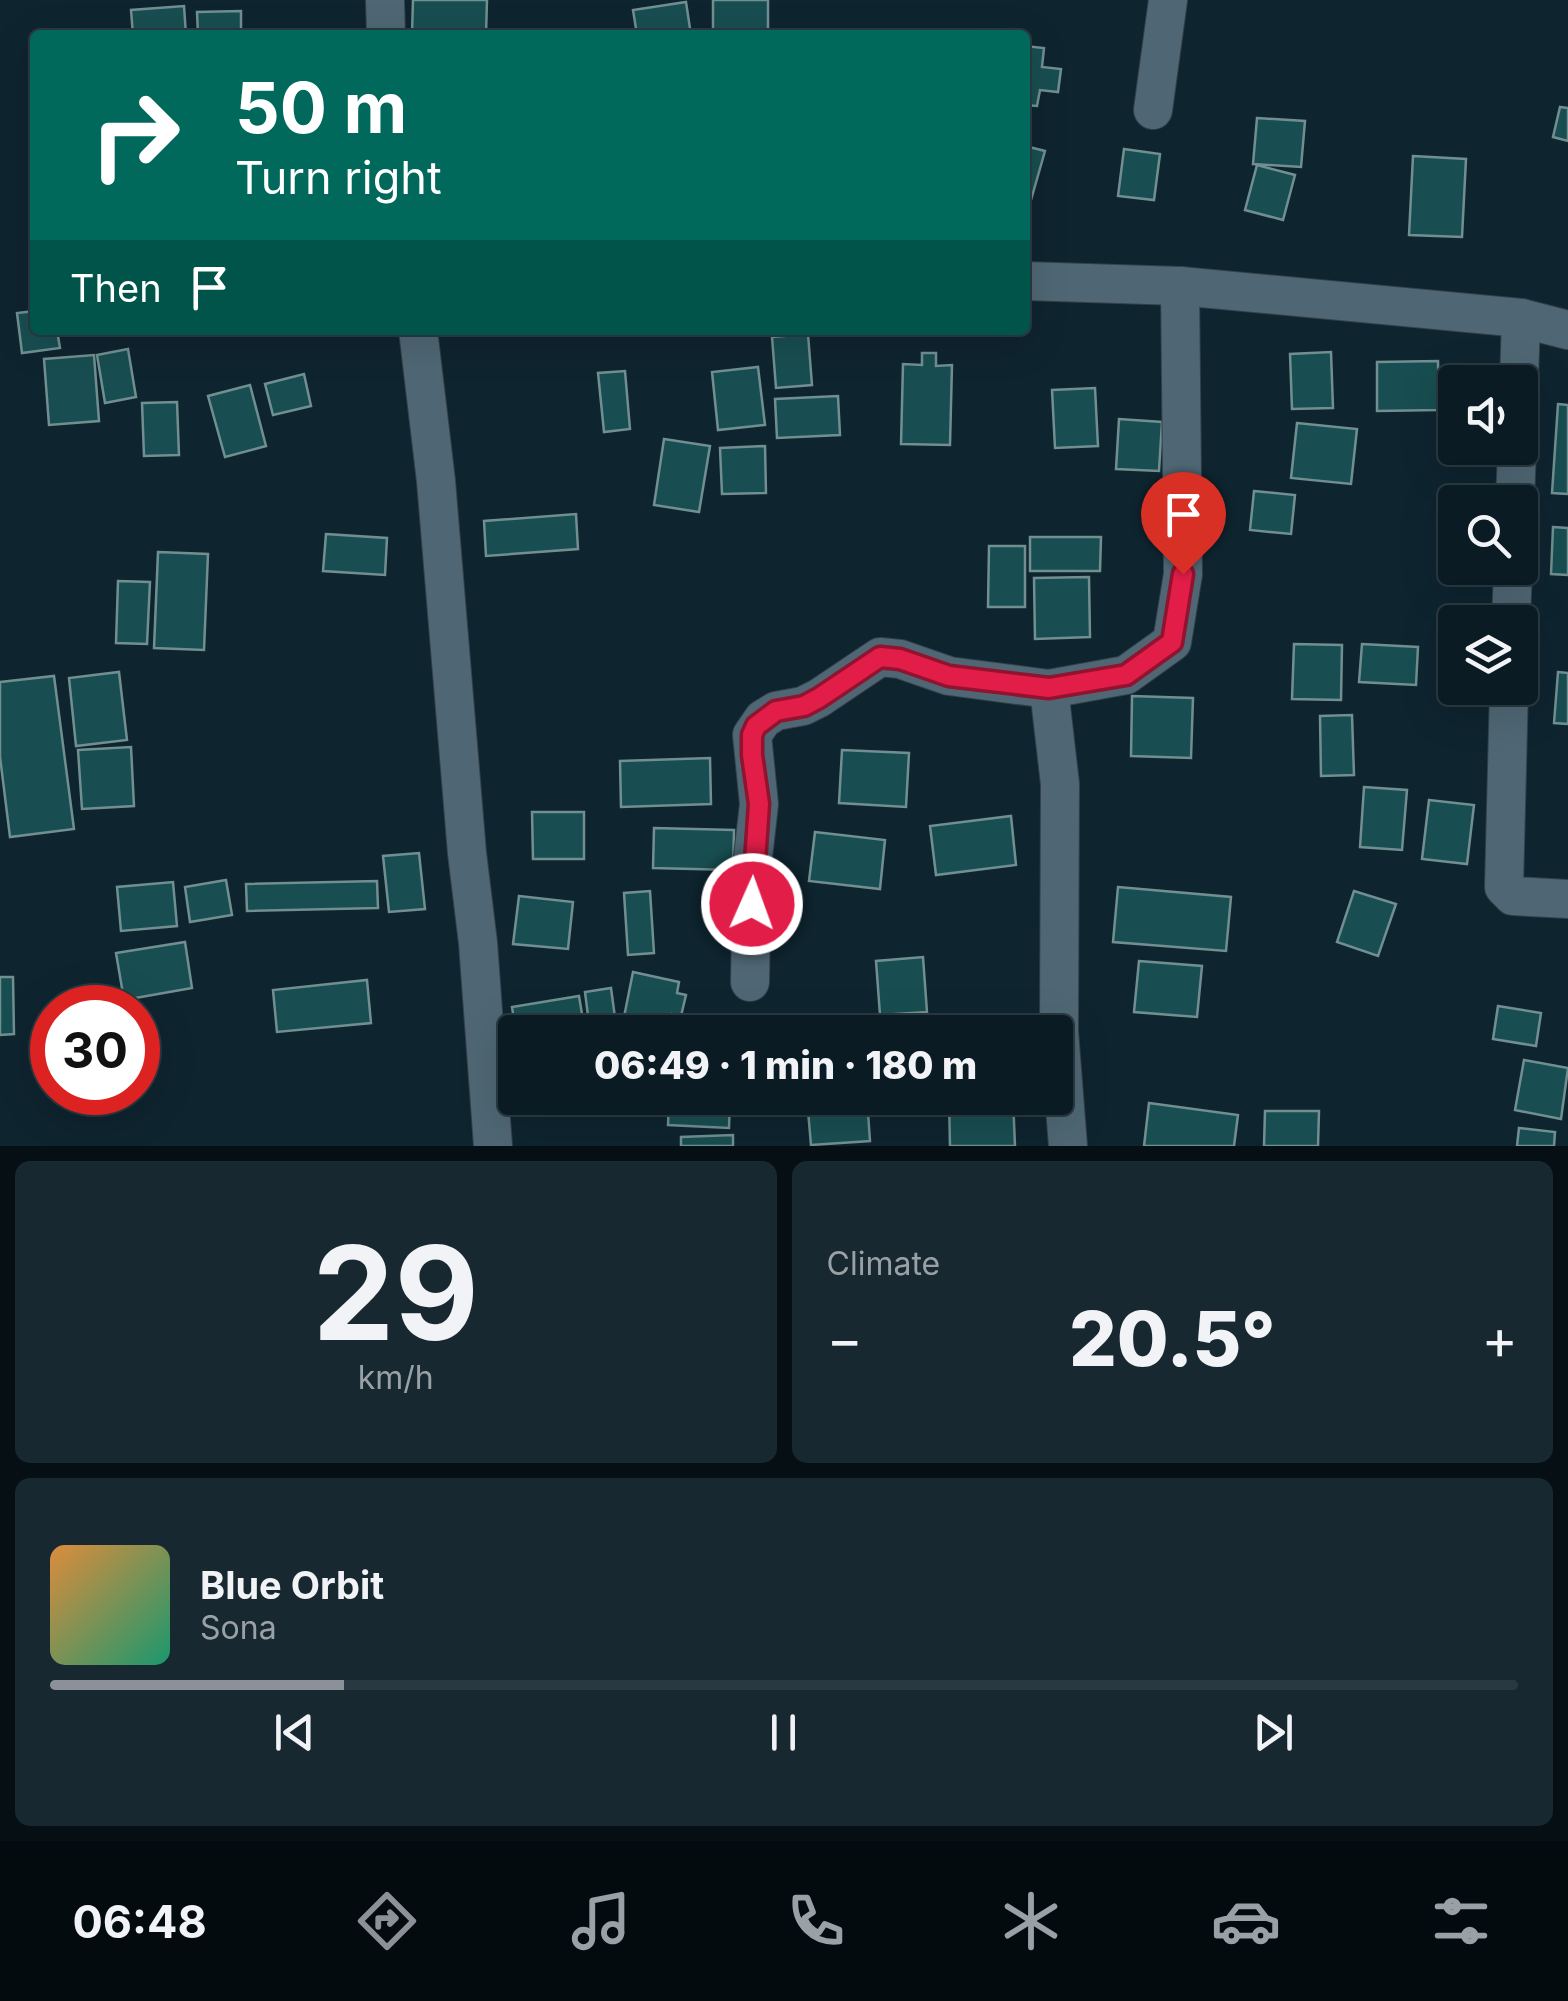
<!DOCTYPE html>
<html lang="en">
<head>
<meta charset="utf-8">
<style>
  :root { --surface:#0a1b23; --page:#182830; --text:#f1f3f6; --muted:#99a1a6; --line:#2a3941; --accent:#8c9099 }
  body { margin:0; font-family:Inter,sans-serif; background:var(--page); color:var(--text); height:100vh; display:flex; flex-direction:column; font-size:38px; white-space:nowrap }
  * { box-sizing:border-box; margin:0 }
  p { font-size:32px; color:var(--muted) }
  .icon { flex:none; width:55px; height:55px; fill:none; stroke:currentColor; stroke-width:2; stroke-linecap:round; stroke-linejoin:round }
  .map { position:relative; height:1146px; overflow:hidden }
  .sheet { display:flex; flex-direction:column; gap:15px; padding:15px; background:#060f13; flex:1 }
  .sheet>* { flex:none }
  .hud { position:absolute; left:30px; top:30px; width:1000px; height:305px; border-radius:10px; box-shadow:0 10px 40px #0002,0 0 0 2px var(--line); background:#00695c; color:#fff; overflow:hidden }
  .tools { position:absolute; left:1438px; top:365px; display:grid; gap:20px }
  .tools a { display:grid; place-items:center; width:100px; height:100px; border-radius:10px; background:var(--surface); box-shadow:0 10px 40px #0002,0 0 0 2px var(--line); font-size:50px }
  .speed { position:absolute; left:30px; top:985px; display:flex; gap:20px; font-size:50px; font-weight:700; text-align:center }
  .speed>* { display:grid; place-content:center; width:130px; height:130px; border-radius:50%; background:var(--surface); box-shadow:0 10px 40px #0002,0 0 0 2px var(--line); line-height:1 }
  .speed .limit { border:15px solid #d22; background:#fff; color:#111 }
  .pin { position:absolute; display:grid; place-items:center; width:85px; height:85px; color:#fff; margin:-102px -42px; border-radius:50% 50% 50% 0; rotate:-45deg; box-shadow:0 0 10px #0007 }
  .pin .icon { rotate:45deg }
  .me { position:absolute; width:110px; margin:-55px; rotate:2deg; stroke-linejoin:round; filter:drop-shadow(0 0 8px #0008) }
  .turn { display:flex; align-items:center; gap:35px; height:210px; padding:0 40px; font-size:45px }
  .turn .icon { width:130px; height:130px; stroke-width:2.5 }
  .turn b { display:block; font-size:70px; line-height:85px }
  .then { display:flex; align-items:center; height:95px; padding:0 40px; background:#0003; gap:20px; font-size:38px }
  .big { font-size:75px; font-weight:800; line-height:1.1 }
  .sheet .widget { flex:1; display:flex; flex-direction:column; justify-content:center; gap:15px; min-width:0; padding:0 35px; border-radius:15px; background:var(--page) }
  .sheet .dial { align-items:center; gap:0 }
  .dial b { font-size:130px; line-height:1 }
  .song { display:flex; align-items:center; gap:30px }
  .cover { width:120px; height:120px; border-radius:15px; background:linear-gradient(135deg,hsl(30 70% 55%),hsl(160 70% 35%)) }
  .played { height:10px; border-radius:5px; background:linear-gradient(90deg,var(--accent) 20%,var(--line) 20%) }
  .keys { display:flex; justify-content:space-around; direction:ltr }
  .heat { display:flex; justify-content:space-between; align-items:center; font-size:55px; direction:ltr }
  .sheet .tiles { flex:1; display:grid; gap:15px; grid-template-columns:1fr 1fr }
  .widget:last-child { grid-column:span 2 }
  .trip { position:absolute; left:498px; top:1015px; width:575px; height:100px; border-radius:10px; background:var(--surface); box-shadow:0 10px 40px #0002,0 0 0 2px var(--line); font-weight:800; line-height:100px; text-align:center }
  .menu { display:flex; height:160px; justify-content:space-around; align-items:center; background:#040b0e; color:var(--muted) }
  .menu .icon { width:70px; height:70px }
  .menu .active { color:var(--accent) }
  .menu b { font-size:45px; color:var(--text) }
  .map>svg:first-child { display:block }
  .building { fill:#184e51; stroke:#718f91; stroke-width:2.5 }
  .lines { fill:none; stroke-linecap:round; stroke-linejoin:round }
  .minor-casing { stroke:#334048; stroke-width:40 }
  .minor { stroke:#4f6774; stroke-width:38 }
  .route-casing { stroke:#92132f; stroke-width:25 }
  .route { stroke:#e11d48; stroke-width:18 }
</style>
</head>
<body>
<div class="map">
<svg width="1568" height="1146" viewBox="0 0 1568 1146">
  <rect width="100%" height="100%" fill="#0e242f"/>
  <g class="building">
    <path d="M413,0H487L486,35L412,34Z"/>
    <rect x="713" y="0" width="55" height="35"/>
    <path d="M686,2L691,35H637L633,10Z"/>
    <path d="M184,6L186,35H133L131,10Z"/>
    <path d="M241,11V35H198L197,12Z"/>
    <path d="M1025,46L1044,48L1042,67L1061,69L1058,92L1040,90L1037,106L1025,105Z"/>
    <path d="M1560,107L1568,108V141L1553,137Z"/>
    <path d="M1257,118L1305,121L1301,167L1253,164Z"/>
    <path d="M1025,146L1045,151L1031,200L1025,198Z"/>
    <path d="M1124,149L1160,154L1154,200L1118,196Z"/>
    <path d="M1413,156L1466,159L1462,237L1409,235Z"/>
    <path d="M1257,165L1295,175L1283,220L1245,210Z"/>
    <path d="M35,311V330H57L60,348L22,353L17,313Z"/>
    <path d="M808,334L812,385L776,388L772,337Z"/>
    <path d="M128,349L136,397L105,403L97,355Z"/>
    <path d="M1331,352L1333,408L1292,409L1290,354Z"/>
    <path d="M922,353H936V366L952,365L950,445L901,444L903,364L922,365Z"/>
    <path d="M94,355L99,421L49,425L44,359Z"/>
    <path d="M1438,361L1439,410L1377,411V362Z"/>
    <path d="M758,367L765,425L718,430L712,372Z"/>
    <path d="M625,371L630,429L604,432L598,373Z"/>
    <path d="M304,374L311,406L273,415L265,384Z"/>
    <path d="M250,385L266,446L225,457L208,396Z"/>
    <path d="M1095,388L1098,446L1055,448L1052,390Z"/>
    <path d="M838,396L840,435L777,438L775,399Z"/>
    <path d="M177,402L179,455L144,456L142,403Z"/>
    <path d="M1558,404L1568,405V494L1552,493Z"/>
    <path d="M1119,419L1162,422L1159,471L1116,469Z"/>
    <path d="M1297,423L1357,429L1351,484L1291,478Z"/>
    <path d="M664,439L710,446L699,512L654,505Z"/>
    <path d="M765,446L766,493L722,494L720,448Z"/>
    <path d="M1254,491L1295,495L1291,534L1250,530Z"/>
    <path d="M576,514L578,549L486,556L484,521Z"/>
    <path d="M1553,527L1568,528V575L1551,574Z"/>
    <path d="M326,534L387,538L385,575L323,571Z"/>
    <path d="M1030,537H1101L1100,571H1030Z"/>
    <path d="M989,546H1025V607H988Z"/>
    <path d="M158,552L208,554L204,650L154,648Z"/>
    <path d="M1089,577L1090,637L1035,639L1034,578Z"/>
    <path d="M118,581L150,582L147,644L116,643Z"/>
    <path d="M1294,644L1342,645L1341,700L1292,699Z"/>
    <path d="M1362,644L1418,647L1416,685L1359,682Z"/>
    <path d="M119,672L127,740L76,746L69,678Z"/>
    <path d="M1558,672L1568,673V724L1554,723Z"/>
    <path d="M54,676L74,829L10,837L0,757V682Z"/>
    <path d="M1132,696L1193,698L1191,758L1131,756Z"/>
    <path d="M1352,715L1354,775L1321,776L1320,716Z"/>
    <path d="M131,747L134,806L82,809L78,750Z"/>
    <path d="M842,750L909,753L906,807L839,803Z"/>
    <path d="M710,758L711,804L621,807L620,761Z"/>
    <path d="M1364,787L1407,790L1402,850L1360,847Z"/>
    <path d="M1429,800L1474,805L1467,864L1422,859Z"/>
    <path d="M532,812H584V859H533Z"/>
    <path d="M1011,816L1016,865L936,875L930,826Z"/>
    <path d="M654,828L734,830L733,870L653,868Z"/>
    <path d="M815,832L885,840L880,889L809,881Z"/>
    <path d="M419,853L425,909L389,912L383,856Z"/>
    <path d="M226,880L232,915L190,922L185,887Z"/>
    <path d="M377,881L378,908L247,911L246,884Z"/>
    <path d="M173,882L177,926L121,931L117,887Z"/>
    <path d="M1118,887L1231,897L1226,951L1113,942Z"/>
    <path d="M650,891L654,953L628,955L624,893Z"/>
    <path d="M1354,891L1396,904L1378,956L1337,942Z"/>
    <path d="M519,896L573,902L568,949L513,944Z"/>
    <path d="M185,942L192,988L124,1000L116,953Z"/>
    <path d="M923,957L927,1012L880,1015L876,961Z"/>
    <path d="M1139,961L1202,966L1197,1017L1134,1012Z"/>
    <path d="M633,972L679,982L677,993L686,995L681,1016L672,1014L668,1032L623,1022Z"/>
    <path d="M0,977H13L14,1034L0,1035Z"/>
    <path d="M367,980L371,1023L277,1032L273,990Z"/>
    <path d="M611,988L617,1032H590L585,992Z"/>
    <path d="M579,996L585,1032H516L512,1007Z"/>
    <path d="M1498,1006L1541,1013L1536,1046L1493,1039Z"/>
    <path d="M1524,1060L1568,1068L1561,1119L1515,1110Z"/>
    <path d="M669,1098H730L729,1128L668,1125Z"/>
    <path d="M867,1098L870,1141L811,1145L807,1099Z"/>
    <path d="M949,1098H1013L1015,1146H950Z"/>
    <path d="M1149,1103L1238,1115L1234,1146H1144Z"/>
    <path d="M1265,1111H1319L1318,1146H1264Z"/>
    <path d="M1519,1128L1555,1132L1554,1146H1517Z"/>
    <path d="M733,1135V1146H681V1137Z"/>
  </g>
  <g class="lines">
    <defs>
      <g id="minor">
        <path d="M385,0L386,35"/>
        <path d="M1153,110L1168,0"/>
        <path d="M1025,281L1180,286L1521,318L1568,330"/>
        <path d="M418,330L436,481L467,853L478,943L493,1146"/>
        <path d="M1519,382L1521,318"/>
        <path d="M1515,502L1517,448"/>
        <path d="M1511,622L1513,568"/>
        <path d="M1509,688L1504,887L1513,896L1568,899"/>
        <path d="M1049,689L1060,784L1059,1031L1068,1146"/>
        <path d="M750,982L752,866L759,804L752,735L763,719L776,711L803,706L819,698L880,657L900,659L949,676L1049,689L1126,675L1172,642L1183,574L1180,286"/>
      </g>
    </defs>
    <use href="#minor" class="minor-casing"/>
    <use href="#minor" class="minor"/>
  </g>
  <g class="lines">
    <defs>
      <path id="route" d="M752,904L759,804L752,755V735L756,726L776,711L804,706L819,698L880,657L900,659L949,676L1049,688L1126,675L1172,642L1183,574"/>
    </defs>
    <use href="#route" class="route-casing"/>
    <use href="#route" class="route"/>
  </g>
</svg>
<div class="tools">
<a><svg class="icon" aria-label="sound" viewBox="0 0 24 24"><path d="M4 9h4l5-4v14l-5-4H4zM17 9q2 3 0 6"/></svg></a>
<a><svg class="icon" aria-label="search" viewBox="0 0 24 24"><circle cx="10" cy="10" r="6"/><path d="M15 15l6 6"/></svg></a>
<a><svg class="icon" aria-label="layers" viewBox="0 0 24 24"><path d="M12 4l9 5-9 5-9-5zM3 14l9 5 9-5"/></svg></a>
</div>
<div class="speed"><div class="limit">30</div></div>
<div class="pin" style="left:1183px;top:574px;background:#d93025"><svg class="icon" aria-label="arrive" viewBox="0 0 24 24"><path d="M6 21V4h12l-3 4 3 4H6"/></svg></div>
<svg class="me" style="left:752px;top:904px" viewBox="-20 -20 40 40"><circle r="17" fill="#e11d48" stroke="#fff" stroke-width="3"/><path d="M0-11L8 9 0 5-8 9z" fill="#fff"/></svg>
<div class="trip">06:49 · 1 min · 180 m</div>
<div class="hud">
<div class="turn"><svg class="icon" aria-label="right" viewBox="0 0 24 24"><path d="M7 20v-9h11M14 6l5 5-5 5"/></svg><div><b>50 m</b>Turn right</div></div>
<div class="then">Then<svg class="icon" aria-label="arrive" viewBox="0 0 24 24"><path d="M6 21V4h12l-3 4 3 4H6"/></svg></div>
</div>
</div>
<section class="sheet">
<div class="tiles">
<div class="widget dial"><b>29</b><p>km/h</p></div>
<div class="widget"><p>Climate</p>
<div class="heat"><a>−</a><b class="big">20.5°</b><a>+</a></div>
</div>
<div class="widget">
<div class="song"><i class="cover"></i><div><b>Blue Orbit</b><p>Sona</p></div></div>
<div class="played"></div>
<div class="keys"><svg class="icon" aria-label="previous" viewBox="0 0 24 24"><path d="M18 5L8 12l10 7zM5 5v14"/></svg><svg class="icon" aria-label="pause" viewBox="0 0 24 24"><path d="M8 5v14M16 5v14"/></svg><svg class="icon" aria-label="next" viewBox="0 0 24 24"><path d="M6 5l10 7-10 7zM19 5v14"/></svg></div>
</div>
</div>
</section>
<nav class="menu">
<b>06:48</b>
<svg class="icon active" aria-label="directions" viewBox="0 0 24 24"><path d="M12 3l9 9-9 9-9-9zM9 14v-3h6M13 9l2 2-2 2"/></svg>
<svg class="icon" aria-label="music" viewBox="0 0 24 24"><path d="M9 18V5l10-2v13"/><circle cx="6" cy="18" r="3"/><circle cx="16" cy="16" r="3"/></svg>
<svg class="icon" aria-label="phone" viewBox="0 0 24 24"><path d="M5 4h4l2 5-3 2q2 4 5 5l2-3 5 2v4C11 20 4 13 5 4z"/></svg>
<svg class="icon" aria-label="climate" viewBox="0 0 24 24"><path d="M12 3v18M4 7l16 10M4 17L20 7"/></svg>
<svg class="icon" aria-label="car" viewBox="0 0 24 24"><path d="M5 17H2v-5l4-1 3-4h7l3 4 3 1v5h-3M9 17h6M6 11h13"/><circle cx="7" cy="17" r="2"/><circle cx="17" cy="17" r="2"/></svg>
<svg class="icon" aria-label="filters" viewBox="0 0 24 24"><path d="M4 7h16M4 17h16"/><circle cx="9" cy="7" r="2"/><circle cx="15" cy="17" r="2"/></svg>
</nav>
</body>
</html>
